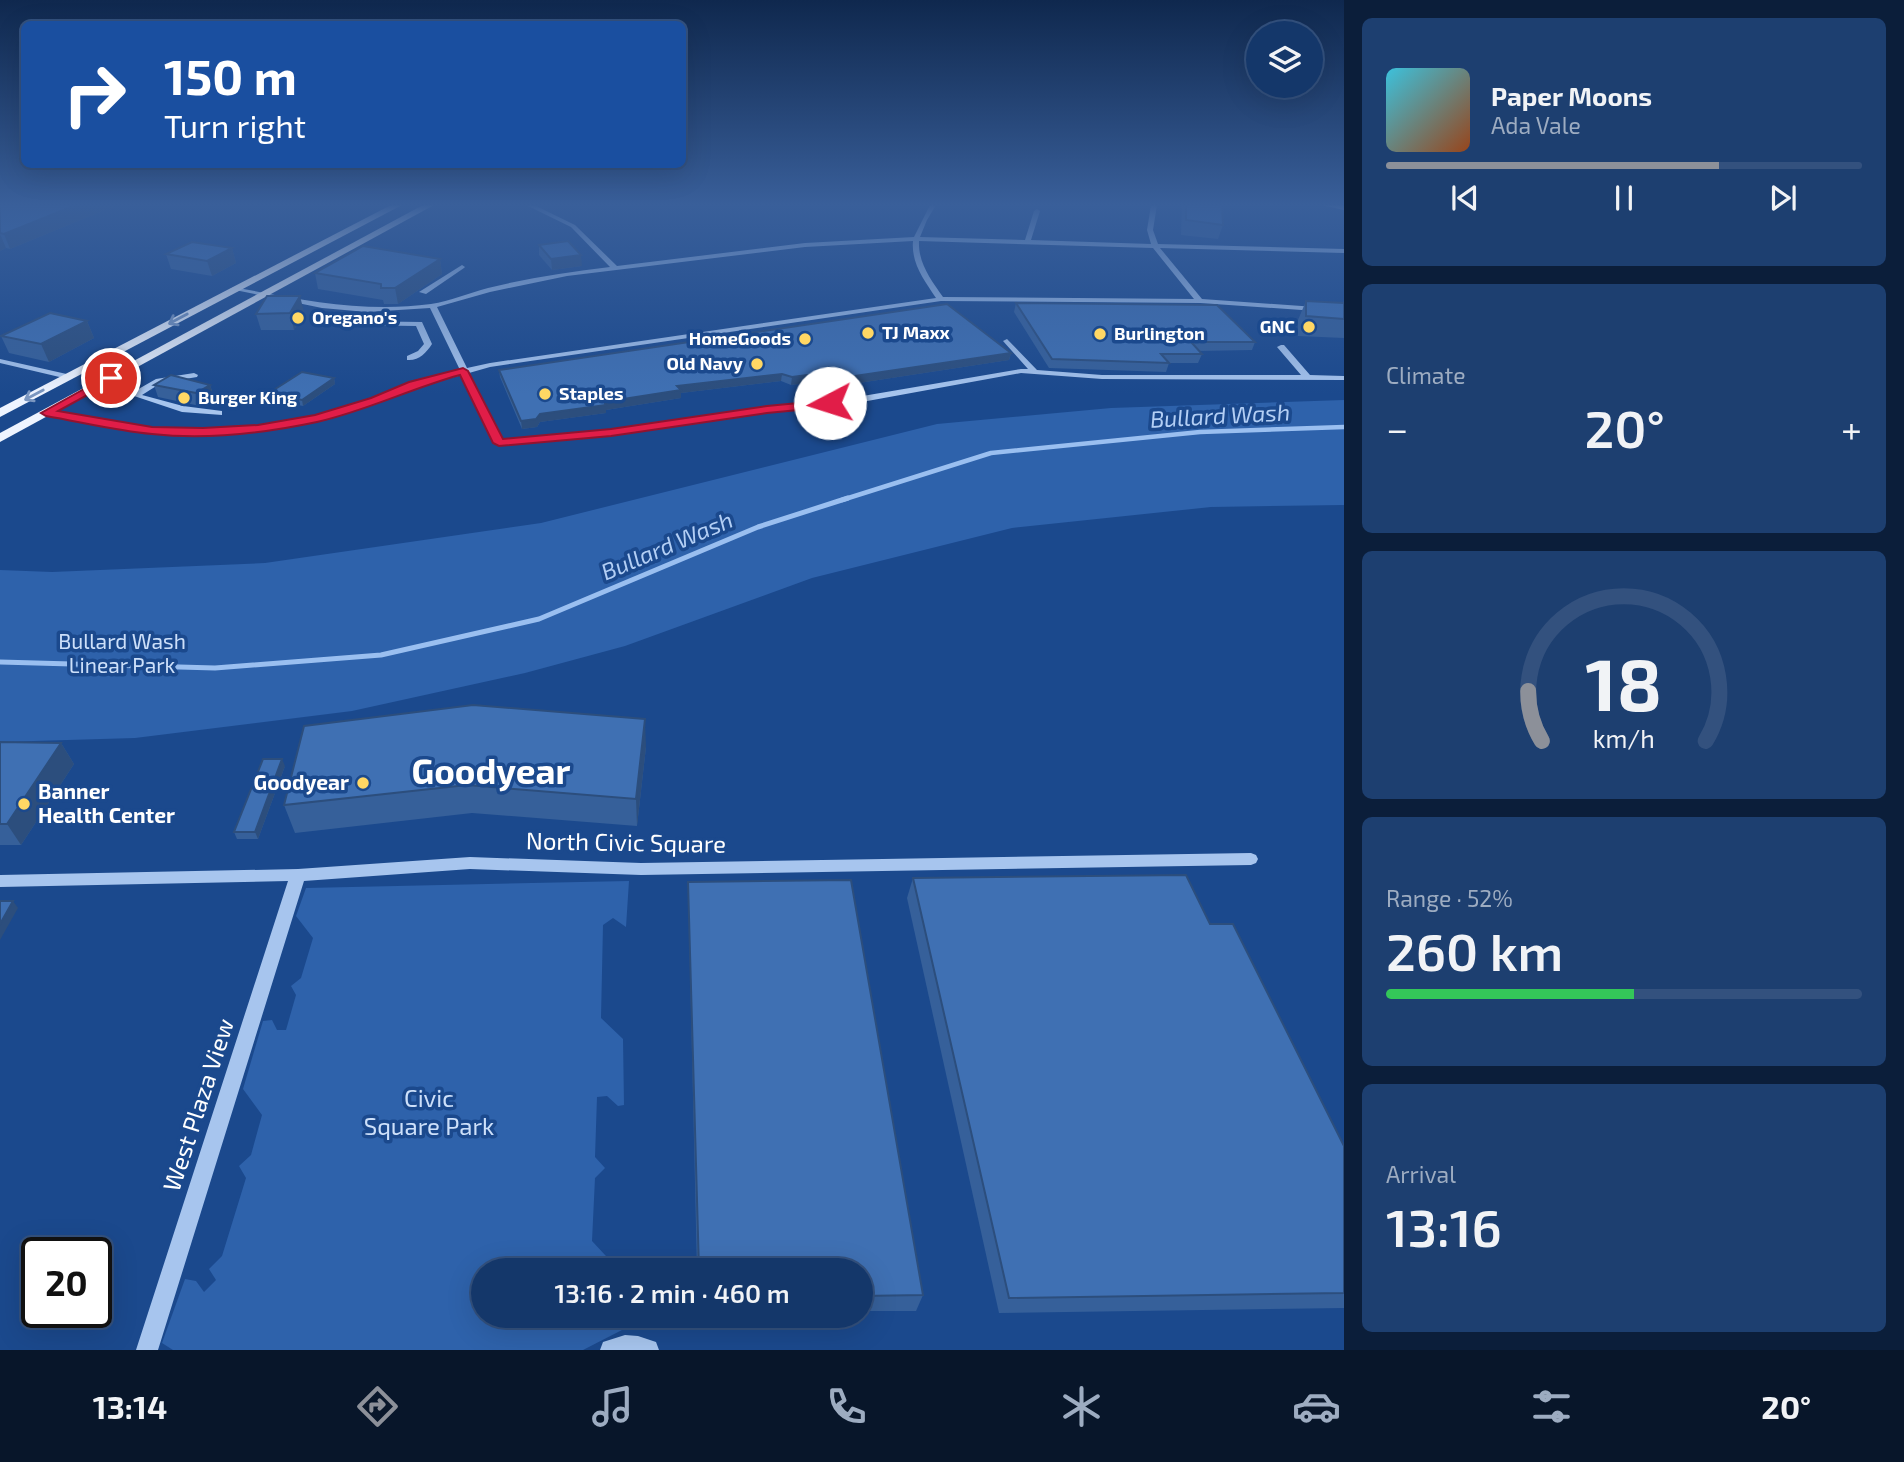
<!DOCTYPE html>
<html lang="en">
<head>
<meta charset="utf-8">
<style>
  :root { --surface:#14376a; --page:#1d3f70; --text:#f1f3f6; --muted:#9dacc1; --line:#33517e; --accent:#8c9099 }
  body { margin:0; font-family:"Exo 2",sans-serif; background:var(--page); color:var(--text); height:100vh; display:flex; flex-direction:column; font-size:26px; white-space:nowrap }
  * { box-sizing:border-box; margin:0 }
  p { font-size:23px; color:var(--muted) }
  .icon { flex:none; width:38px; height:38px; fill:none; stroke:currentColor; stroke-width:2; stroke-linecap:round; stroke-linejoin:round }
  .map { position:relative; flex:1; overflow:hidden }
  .panel { display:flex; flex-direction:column; gap:18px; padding:18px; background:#0b1e3a; width:560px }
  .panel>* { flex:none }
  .banner { position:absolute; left:21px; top:21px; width:665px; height:147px; border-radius:10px; box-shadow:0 7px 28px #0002,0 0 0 2px var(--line); background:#1a4fa0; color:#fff; overflow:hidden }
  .buttons { position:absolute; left:1246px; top:21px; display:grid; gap:14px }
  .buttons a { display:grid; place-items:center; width:77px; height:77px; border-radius:50%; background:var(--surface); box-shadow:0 7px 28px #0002,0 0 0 2px var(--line); font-size:35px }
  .speed { position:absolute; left:21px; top:1237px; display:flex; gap:14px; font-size:35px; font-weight:700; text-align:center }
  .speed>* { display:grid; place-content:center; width:91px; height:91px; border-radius:50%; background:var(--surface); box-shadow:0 7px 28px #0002,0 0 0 2px var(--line); line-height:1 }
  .speed .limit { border:4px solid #111; border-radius:10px; background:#fff; color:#111 }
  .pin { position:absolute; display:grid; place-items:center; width:60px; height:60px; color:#fff; margin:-30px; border:4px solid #fff; border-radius:50%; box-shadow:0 2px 7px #0007 }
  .me { position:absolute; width:77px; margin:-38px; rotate:265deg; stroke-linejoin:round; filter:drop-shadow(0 0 5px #0008) }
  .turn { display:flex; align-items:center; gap:24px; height:147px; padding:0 28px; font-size:32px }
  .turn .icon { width:91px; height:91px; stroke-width:2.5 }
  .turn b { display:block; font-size:49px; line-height:60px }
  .big { font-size:52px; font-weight:600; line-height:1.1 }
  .panel .widget { flex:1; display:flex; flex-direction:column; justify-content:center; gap:10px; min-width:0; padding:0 24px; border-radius:10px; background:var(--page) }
  .panel .dial { align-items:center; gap:0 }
  .dial svg { height:182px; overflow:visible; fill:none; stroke:var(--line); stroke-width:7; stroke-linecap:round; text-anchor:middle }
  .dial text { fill:var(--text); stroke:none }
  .song { display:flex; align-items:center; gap:21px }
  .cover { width:84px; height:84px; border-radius:10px; background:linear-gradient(135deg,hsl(190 70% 55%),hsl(20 70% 35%)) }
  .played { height:7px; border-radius:4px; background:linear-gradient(90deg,var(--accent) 70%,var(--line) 70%) }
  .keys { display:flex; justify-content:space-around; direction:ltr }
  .heat { display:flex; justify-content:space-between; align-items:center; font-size:38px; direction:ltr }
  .charge { height:10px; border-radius:5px; background:linear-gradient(90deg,#34c759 52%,var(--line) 0) }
  .trip { position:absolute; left:471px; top:1258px; width:402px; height:70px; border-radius:35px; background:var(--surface); box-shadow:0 7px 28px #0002,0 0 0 2px var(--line); font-weight:600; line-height:70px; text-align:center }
  .tabs { display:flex; height:112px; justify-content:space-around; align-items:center; background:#08162a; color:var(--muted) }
  .tabs .icon { width:49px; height:49px }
  .tabs .selected { color:var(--accent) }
  .tabs b { font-size:32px; color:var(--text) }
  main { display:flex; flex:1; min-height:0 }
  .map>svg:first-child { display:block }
  .green { fill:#2e62ab }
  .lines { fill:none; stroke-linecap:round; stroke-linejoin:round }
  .stream-far1 { stroke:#9abff0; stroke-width:4.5 }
  .stream { stroke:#9abff0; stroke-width:5 }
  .minor { fill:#a7c5ee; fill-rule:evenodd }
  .major { fill:#eef4ff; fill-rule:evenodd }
  .wall { fill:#36609a }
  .shaded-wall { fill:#2c4e7d }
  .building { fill:#3f70b3; stroke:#2c4e7d; stroke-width:2 }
  .oneway { stroke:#7a96c0 }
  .route { fill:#e11d48; stroke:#92132f; stroke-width:2 }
  .poi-dot { fill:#ffd764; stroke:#1b498d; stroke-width:2.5 }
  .labels { text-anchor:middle; stroke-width:7; stroke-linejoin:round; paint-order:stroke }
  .far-poi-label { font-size:18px; font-weight:bold; fill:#fff; stroke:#1b498d; text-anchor:start }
  .park-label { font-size:21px; fill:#cde0fa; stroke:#1b498d }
  .poi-label { font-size:21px; font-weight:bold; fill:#fff; stroke:#1b498d; text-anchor:end }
  .water-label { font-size:23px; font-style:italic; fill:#b3cff5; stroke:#1b498d }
  .near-street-label { font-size:24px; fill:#fff; stroke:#1b498d }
  .near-park-label { font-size:24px; fill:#cde0fa; stroke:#1b498d }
  .town-label { font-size:35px; font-weight:bold; fill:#fff; stroke:#1b498d }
</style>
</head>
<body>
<main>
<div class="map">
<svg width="1344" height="1350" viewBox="0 0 1344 1350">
  <rect width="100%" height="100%" fill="#1b498d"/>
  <g class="green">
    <path d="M1344,400V505L1211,507L1012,528L812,578L625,646L525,673L352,711L135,738L0,742V570L52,572L265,563L541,523L937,424L1111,408Z"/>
    <path d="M629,881L626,927L613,918L603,925L601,1018L623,1039L624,1105L618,1106L607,1096L597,1097L595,1157L605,1168L595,1178L592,1241L619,1270H483V1316H622V1330L583,1350H173L162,1343L185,1279L196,1281L204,1292L216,1280L209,1269L222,1256L246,1178L239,1166L251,1155L262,1115L243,1089L263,1021L272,1020L277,1030H286L296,995L291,986L301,978L313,938L296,916L306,888Z"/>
  </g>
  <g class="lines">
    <path class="stream-far1" d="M842,500L991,453L1200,432L1344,427"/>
    <path class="stream" d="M0,662L215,668L381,655L539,619L758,527L848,498"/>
    <g class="minor">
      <path d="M526,205H534L575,225L617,266L805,243L914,237L930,205H936L927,220L920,237L1025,240L1034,211L1037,209L1040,211L1031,240L1151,244L1147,230L1151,205H1157L1153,230L1158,244L1344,249V253L1160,248L1202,299L1344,309V313L1200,303L941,301L490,367L469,373L502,440L611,430L767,406L851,398L1021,369H1028L1003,341L1007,339L1037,370L1102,375H1301L1277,347L1281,345H1284L1310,375L1344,376V380L1102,379L1021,373L851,404L767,412L611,436L499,446L494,443L462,375L415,387L378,402L320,420L258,431L203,435L152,434L46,416L42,413L46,410L152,428L203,429L258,425L316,416L372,398L409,383L460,370L430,308L367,312L322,308L230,289L234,287C300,300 364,313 431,304C450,301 469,293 488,288C528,278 569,272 610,267L571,227ZM913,241C911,263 924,280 936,298L490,363L467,368L437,307L490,292L567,276L805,247ZM919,241L1153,248L1194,299L943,297C931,280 918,263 919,241Z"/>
      <path d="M462,265L465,267L464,268L426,294L419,292Z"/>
      <path d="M347,321L422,322L432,344C426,353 419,361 407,360V356L418,351L424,344L416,326L350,325L346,323Z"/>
      <path d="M0,359L71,375L72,377L68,379L0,363Z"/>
      <path d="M194,373L198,375L197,377L161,383L142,395L183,406L222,411V415L182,412L134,396L135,391L156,379Z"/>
      <path d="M1251,853L1256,855L1258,859L1256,863L1251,865L641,875L470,869L304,881L158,1350H136L288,881L0,887V875L298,869L470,857L641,863Z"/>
      <path d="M625,1335L638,1336L656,1342L659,1350H600L603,1342Z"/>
    </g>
    <g class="major">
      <path d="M391,205H402L0,417V408Z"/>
      <path d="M423,205H434L0,442V433Z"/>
      <path d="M1321,205H1344V210Z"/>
    </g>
  </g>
  <g class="wall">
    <path d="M0,205H117L10,249L6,248L0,251Z"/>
    <path d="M1182,205H1222L1223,225L1218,239L1181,235Z"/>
    <path d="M539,245L582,266L552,270L539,255Z"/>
    <path d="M232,248L236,263L212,276L171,269L166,254Z"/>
    <path d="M440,259L442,274L398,304H384L383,300L318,289L315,273Z"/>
    <path d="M1306,301L1343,303L1344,301V338L1298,336V320Z"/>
    <path d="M1016,303L1255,342L1252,350L1199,351L1202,354L1198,363H1169L1166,372L1049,368L1014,312Z"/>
    <path d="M304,312L294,330H261L256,314Z"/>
    <path d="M87,321L94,338L49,362L9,353L1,336Z"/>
    <path d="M1011,353L1009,360L813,390L806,383L791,385L781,381L681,393V398L606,410V413L540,422L537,427L522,429L500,377L499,370Z"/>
    <path d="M334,378L335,384L303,406L270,399L269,393Z"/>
    <path d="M154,385H210L214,397L200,406L158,397Z"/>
    <path d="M0,742L61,743L74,764L21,845H0Z"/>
    <path d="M646,747L637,826L472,813L295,833L284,805Z"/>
    <path d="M285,766L258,839H237L234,832Z"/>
    <path d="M913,878L1210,924L1344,1146V1308L999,1313L907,898Z"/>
    <path d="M688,882L923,1295L916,1311H861V1270H697Z"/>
  </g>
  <g class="shaded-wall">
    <path d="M76,205H117L10,249L4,234Z"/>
    <path d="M0,234L6,248L0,251Z"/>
    <path d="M232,248L236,263L212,276L207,261Z"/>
    <path d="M581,255L582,266L552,270L551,259Z"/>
    <path d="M440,259L442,274L398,304L395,288Z"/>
    <path d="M300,296L304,312L294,330L290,313Z"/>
    <path d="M87,321L94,338L49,362L41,344Z"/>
    <path d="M1011,353L1009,360L813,390L814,382Z"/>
    <path d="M782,374L781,381L681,393V398L606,410V413L540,422L537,427L522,429L521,421L540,414L677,386Z"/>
    <path d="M807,375L806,383L791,385L792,377Z"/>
    <path d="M334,378L335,384L303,406L302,400Z"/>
    <path d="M210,385L214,397L200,406L196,393Z"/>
    <path d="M645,719L646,747L637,826L636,799Z"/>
    <path d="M61,743L74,764L21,845L7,824Z"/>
    <path d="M282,759L285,766L258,839L255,832Z"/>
    <path d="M13,901L18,908L0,940V924Z"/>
  </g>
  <g class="building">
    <path d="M0,205H76L4,234L0,233Z"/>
    <path d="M1186,205H1222L1223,225L1186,220Z"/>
    <path d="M568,241L581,255L551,259L539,245Z"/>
    <path d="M192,242L232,248L207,261L166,254Z"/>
    <path d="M363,246L440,259L395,288H381V284L315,273Z"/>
    <path d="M267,296H300L290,313L256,314Z"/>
    <path d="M1306,301L1344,303V319L1306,316Z"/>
    <path d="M1016,303L1217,305L1255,342H1191L1202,354H1161L1169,363L1052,359Z"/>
    <path d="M947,304L1011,353L814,382L807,375L792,377L782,374L677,386L681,390L604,402L606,405L540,414L536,419L521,421L499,370Z"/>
    <path d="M50,313L87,321L41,344L1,336Z"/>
    <path d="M302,372L334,378L302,400L269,393Z"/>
    <path d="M171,375L210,385L196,393L154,385Z"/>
    <path d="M473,705L645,719L636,799L467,785L284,805L304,726Z"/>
    <path d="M0,742L61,743L7,824H0Z"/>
    <path d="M263,759H282L255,832H234Z"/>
    <path d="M1186,875L1210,924H1233L1344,1146V1293L1009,1298L913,878Z"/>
    <path d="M851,880L923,1295L861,1296V1270H699L688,882Z"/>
    <path d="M0,901H13L0,924Z"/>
  </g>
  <defs><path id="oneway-shaft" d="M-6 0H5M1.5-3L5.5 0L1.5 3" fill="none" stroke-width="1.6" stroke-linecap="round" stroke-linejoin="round" transform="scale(1.75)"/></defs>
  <g class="oneway">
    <use href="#oneway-shaft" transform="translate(178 319) rotate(152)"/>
    <use href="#oneway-shaft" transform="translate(34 395) rotate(152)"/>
  </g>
  <linearGradient id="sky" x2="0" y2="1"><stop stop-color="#0f284e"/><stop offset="0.52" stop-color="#395f9a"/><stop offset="1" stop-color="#395f9a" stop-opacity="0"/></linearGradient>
  <rect width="1344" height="394" fill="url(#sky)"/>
  <path class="route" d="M463,368L468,371L503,439L611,429L767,406L830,400L835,403L830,407L767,413L611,436L499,446L493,443L460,375C412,388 366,411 317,422C265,433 206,440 152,434C117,431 81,422 46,416L41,413L111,374L115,375V380L58,411L152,427L203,428L258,425L315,415L371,398L409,382Z"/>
  <g class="poi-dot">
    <circle cx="298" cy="318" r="7"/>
    <circle cx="1309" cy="327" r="7"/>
    <circle cx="868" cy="333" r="7"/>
    <circle cx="1100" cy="334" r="7"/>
    <circle cx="805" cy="339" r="7"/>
    <circle cx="757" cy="364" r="7"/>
    <circle cx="545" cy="394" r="7"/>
    <circle cx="184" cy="398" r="7"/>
    <circle cx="363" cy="783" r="7"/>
    <circle cx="24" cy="804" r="7"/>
  </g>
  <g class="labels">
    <g class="far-poi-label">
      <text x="312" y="324">Oregano's</text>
      <text x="1295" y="333" text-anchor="end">GNC</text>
      <text x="882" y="339">TJ Maxx</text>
      <text x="1114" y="340">Burlington</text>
      <text x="791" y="345" text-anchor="end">HomeGoods</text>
      <text x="743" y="370" text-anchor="end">Old Navy</text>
      <text x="559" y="400">Staples</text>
      <text x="198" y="404">Burger King</text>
    </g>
    <g class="park-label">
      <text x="122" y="649">Bullard Wash<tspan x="122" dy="24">Linear Park</tspan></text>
    </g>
    <g class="poi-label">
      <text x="349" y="790">Goodyear</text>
      <text x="38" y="799" text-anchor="start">Banner<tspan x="38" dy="24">Health Center</tspan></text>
    </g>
    <g class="water-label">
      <text transform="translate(1220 416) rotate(-3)" y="8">Bullard Wash</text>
      <text transform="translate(667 546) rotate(-23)" y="8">Bullard Wash</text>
    </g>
    <g class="near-street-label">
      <text transform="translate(626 843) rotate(1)" y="8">North Civic Square</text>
      <text transform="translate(199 1105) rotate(-72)" y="8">West Plaza View</text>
    </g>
    <g class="near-park-label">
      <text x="429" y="1107">Civic<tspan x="429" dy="28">Square Park</tspan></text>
    </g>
    <g class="town-label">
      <text x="491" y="784">Goodyear</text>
    </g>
  </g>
</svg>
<div class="buttons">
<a><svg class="icon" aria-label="layers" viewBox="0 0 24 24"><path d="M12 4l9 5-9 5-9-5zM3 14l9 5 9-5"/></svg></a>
</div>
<div class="speed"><div class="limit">20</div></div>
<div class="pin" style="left:111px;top:378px;background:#d93025"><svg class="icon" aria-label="arrive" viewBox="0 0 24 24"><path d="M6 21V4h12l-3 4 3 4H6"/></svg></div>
<svg class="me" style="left:830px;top:403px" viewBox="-20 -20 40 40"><circle r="19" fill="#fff"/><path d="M0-13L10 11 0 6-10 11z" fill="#e11d48"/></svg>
<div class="trip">13:16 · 2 min · 460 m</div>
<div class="banner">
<div class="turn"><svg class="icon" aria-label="right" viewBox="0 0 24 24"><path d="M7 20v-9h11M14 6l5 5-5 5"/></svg><div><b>150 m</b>Turn right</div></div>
</div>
</div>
<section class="panel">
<div class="widget">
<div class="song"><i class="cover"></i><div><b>Paper Moons</b><p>Ada Vale</p></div></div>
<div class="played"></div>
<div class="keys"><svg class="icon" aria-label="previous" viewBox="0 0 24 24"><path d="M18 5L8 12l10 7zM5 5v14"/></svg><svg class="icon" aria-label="pause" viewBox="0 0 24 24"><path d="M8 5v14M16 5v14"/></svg><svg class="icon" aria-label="next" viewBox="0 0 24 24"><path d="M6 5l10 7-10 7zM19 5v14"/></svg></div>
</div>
<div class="widget"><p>Climate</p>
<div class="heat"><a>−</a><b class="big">20°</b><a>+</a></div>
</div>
<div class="widget dial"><svg viewBox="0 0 100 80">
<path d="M14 69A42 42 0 1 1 86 69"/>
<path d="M14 69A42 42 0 0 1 8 47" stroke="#8c9099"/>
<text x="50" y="56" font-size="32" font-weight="700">18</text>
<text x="50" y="72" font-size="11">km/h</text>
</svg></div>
<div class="widget"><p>Range · 52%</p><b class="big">260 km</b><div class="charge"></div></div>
<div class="widget"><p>Arrival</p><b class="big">13:16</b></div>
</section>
</main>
<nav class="tabs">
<b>13:14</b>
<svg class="icon selected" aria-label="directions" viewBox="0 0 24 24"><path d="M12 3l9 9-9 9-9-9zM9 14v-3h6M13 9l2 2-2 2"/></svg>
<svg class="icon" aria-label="music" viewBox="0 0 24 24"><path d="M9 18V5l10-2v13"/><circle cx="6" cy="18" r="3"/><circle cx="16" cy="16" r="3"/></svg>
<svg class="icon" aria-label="phone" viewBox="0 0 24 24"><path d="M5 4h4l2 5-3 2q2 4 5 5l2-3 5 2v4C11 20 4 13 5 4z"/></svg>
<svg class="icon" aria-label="climate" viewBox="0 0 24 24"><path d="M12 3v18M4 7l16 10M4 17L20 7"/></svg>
<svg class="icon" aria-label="car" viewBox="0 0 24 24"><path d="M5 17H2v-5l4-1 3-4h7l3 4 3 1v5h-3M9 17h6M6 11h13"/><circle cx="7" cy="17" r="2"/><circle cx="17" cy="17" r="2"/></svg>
<svg class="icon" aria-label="filters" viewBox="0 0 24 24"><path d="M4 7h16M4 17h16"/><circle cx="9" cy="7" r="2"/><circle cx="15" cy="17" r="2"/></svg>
<b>20°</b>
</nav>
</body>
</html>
